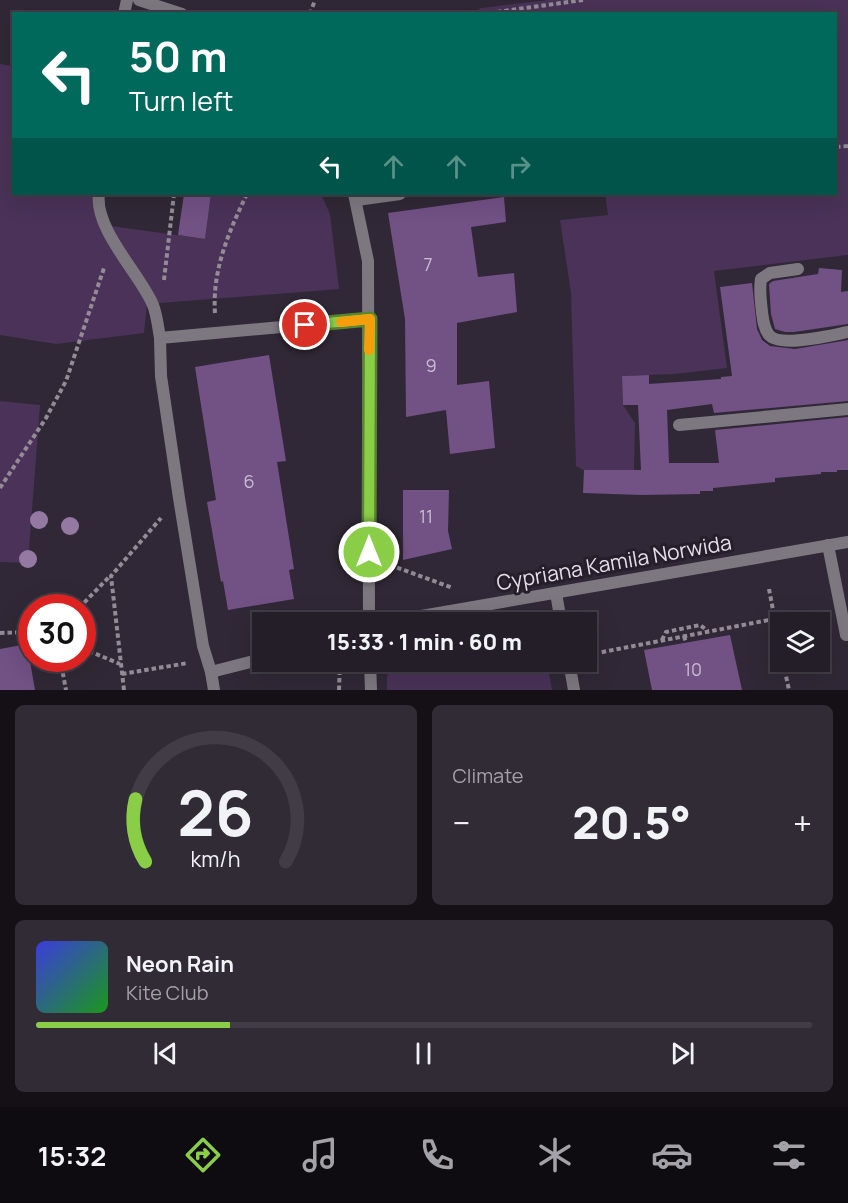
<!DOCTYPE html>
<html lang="en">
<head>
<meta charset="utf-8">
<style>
  :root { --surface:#241e28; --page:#302b34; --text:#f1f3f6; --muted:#a3a2a8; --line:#413c45; --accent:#8ace48 }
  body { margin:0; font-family:Manrope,sans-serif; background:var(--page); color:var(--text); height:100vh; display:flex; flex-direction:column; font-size:22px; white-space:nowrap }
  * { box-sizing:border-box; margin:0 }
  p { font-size:20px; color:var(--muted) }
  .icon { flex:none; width:33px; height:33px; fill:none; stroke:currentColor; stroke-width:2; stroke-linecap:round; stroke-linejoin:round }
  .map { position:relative; height:690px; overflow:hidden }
  .sheet { display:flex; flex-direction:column; gap:15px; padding:15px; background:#141016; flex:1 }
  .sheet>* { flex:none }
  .guide { position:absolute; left:12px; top:12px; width:825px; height:183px; border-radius:0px; box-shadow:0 6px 24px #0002,0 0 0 2px var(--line); background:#00695c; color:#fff; overflow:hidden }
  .controls { position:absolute; left:770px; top:612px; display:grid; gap:12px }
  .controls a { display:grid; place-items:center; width:60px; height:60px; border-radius:0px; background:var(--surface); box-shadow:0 6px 24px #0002,0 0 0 2px var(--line); font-size:30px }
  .speed { position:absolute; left:18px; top:594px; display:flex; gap:12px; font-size:30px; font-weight:700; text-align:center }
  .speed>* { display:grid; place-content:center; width:78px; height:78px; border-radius:50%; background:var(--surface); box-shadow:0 6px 24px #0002,0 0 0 2px var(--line); line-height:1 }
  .speed .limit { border:9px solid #d22; background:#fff; color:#111 }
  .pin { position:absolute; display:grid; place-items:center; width:51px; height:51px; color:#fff; margin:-26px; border:3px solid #fff; border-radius:50%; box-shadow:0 2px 6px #0007 }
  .me { position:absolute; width:66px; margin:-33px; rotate:0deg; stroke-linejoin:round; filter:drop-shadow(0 0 4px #0008) }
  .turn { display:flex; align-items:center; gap:21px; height:126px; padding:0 18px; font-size:27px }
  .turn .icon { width:78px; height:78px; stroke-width:2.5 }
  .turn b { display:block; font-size:42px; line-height:51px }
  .lanes { display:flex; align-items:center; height:57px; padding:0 18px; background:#0003; justify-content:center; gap:30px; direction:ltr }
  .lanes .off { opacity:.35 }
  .big { font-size:45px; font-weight:800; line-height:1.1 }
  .sheet .widget { flex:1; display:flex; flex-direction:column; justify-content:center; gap:9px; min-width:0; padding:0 21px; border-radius:9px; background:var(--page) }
  .sheet .dial { align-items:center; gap:0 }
  .dial svg { height:156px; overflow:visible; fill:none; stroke:var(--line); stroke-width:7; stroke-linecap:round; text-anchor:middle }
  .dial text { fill:var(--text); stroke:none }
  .song { display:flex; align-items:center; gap:18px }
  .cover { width:72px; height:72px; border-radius:9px; background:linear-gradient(135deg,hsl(240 70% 55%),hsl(120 70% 35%)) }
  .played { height:6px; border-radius:3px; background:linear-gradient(90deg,var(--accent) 25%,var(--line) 25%) }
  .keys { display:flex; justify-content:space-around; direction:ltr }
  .heat { display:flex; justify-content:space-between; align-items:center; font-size:33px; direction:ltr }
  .sheet .tiles { flex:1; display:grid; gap:15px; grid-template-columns:1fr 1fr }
  .widget:last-child { grid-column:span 2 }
  .trip { position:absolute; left:252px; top:612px; width:345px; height:60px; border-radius:0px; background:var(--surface); box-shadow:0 6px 24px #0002,0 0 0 2px var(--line); font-weight:800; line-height:60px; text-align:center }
  .dock { display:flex; height:96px; justify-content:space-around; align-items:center; background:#0e0c10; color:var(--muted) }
  .dock .icon { width:42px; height:42px }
  .dock .current { color:var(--accent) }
  .dock b { font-size:27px; color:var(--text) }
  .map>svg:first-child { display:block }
  .green { fill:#4a3258 }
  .building { fill:#725185 }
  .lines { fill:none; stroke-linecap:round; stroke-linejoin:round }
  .path { stroke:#938c97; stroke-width:4; stroke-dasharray:4.5 3; stroke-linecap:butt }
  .lane { stroke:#7d7880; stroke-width:12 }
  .street { stroke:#7d7880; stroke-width:12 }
  .tree { fill:#947aa3 }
  .route-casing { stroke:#5a862f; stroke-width:15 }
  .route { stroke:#8ace48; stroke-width:10 }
  .slow { stroke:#f59e0b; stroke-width:10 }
  .labels { text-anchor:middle; stroke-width:6; stroke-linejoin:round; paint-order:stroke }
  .number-label { font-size:18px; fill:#c8bccf }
  .street-label { font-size:21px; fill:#e5dfe8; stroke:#271e2c }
</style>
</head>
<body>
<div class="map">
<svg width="848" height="690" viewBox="0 0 848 690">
  <rect width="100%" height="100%" fill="#302836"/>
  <g class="green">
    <path d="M548,0H848V255L714,271L727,368L675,374L622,376L623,405L635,423L634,470H583L576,466L571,293L560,220L608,215L605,194H836V14L472,13L481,8Z"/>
    <path d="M0,64L13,66L14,194H97L104,225L205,239L211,194H321L330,214L339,289L147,304L144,333L56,344L0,335Z"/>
    <path d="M0,401L40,405L28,563L0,562Z"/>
    <path d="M393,662H547L552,690H387V676Z"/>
  </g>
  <g class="building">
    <path d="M184,194H211L205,239L178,235Z"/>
    <path d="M504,197L506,222L471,227L478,277L514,273L517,312L457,323V385L489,381L495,448L450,454L446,410L406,417L405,319L388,213Z"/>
    <path d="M819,268L842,270L841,292L848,291V324L794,332H785L775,329L771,314L769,284L773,281L818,274Z"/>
    <path d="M752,283L757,329L762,340L770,346L795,349L848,340V401L714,413L712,404L667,410L669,463H719L715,430L848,417V470H837V472H821V474L775,478V482L713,488V491H700V494L642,495L583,493L584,470H641L638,405H623L622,376L649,375V384L721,379V377L732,376L720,287Z"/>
    <path d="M269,355L286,461L277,462L294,569L289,570L294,599L228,610L223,581L221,582L207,502L216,500L195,367Z"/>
    <path d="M403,490H449L448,531L452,549L403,560Z"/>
    <path d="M730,635L742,690H652L644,650Z"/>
    <path d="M27,644L35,690H0V649Z"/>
  </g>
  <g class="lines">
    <g class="path">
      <path d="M310,14L315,0"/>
      <path d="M482,14L583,0"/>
      <path d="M836,147L848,146"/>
      <path d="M164,280L174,194"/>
      <path d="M215,313C212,270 229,231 247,194"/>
      <path d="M0,488L46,418L66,381L104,268"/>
      <path d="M390,565L453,588"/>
      <path d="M769,589L780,647"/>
      <path d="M79,608L110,576"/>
      <path d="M0,633L32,632"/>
      <path d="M684,636L686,643"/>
      <path d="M662,640L666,632L700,625L708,631"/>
      <path d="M82,648L120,664"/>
      <path d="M587,655L774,619"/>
      <path d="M60,658L66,690"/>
      <path d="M783,662L789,690"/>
      <path d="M122,674L188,663"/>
      <path d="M124,690L111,576L161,518"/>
      <path d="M339,690L340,662"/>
    </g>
    <g class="lane">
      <path d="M124,14L127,0"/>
      <path d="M99,194C94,229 140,274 153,305C157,315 158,327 160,338"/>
      <path d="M357,200L400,194"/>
      <path d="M798,269L770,273L761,279C759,291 761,301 762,312C763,320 764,329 769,335C780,348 832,335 848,332"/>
      <path d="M679,425L848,409"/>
      <path d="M828,545L846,635"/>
      <path d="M556,593L561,622"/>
      <path d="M370,662L371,690"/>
      <path d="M569,662L574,690"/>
      <path d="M211,672L262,659"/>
      <path d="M214,690L211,672L203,646L179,498L161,376L160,338L370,319"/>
    </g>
    <g class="street">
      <path d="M139,0L182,14"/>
      <path d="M354,194L368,261L369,622"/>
      <path d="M387,622L848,542"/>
    </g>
  </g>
  <g class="tree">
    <circle cx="39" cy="520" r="9"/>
    <circle cx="70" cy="526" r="9"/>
    <circle cx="28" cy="559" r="9"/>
  </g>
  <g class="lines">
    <defs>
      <path id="route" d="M305,325L370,319L369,552"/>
    </defs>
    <use href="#route" class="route-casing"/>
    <use href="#route" class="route"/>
    <path class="slow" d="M341,322L370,319L369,350"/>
  </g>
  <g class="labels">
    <g class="number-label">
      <text x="428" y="271">7</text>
      <text x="431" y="372">9</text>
      <text x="249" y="488">6</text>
      <text x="426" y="523">11</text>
      <text x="693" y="676">10</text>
    </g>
    <g class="street-label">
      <text transform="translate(614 563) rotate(-10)" y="7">Cypriana Kamila Norwida</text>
    </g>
  </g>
</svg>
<div class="controls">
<a><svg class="icon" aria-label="layers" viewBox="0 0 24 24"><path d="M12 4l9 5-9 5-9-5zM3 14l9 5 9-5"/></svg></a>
</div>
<div class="speed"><div class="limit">30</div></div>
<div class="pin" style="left:305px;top:325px;background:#d93025"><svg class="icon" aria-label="arrive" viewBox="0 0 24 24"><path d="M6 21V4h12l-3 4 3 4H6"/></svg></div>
<svg class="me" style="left:369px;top:552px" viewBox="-20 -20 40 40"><circle r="17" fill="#8ace48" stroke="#fff" stroke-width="3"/><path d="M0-11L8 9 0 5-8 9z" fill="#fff"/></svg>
<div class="trip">15:33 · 1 min · 60 m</div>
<div class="guide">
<div class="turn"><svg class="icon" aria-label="left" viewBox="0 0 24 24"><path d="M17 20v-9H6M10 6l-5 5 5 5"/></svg><div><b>50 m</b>Turn left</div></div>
<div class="lanes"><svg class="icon" aria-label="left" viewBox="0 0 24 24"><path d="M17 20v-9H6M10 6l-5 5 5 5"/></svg><svg class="icon off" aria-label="ahead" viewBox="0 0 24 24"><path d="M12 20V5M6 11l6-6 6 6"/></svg><svg class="icon off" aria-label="ahead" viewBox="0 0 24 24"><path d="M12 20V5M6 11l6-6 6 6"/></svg><svg class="icon off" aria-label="right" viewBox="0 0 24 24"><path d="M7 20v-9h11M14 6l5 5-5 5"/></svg></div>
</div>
</div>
<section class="sheet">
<div class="tiles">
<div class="widget dial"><svg viewBox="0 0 100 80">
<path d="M14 69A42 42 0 1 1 86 69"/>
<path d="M14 69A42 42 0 0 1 9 37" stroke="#8ace48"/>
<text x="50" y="56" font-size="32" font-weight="700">26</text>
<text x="50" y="72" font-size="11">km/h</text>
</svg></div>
<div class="widget"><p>Climate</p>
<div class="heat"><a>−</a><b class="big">20.5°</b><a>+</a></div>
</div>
<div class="widget">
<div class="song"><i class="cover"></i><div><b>Neon Rain</b><p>Kite Club</p></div></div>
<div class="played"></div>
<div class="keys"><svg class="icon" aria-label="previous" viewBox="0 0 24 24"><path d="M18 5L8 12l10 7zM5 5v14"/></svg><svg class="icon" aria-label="pause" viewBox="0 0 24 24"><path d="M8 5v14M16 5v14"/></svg><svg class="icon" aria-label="next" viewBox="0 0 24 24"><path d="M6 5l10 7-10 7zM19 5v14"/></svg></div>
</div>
</div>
</section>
<nav class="dock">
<b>15:32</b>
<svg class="icon current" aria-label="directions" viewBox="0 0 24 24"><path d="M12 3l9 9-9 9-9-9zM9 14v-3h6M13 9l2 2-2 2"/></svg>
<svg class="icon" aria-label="music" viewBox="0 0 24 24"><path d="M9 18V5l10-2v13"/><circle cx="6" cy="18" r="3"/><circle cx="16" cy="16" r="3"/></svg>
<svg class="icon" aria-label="phone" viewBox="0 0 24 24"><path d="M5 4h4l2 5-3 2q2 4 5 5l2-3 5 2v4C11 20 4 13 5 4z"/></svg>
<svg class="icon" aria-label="climate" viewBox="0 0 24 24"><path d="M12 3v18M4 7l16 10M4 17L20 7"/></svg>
<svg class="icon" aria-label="car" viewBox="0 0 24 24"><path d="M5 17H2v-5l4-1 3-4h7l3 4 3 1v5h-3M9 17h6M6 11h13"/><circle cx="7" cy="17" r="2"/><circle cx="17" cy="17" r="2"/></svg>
<svg class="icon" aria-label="filters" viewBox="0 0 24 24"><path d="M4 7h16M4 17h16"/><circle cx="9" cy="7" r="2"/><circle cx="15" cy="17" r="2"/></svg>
</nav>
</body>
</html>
